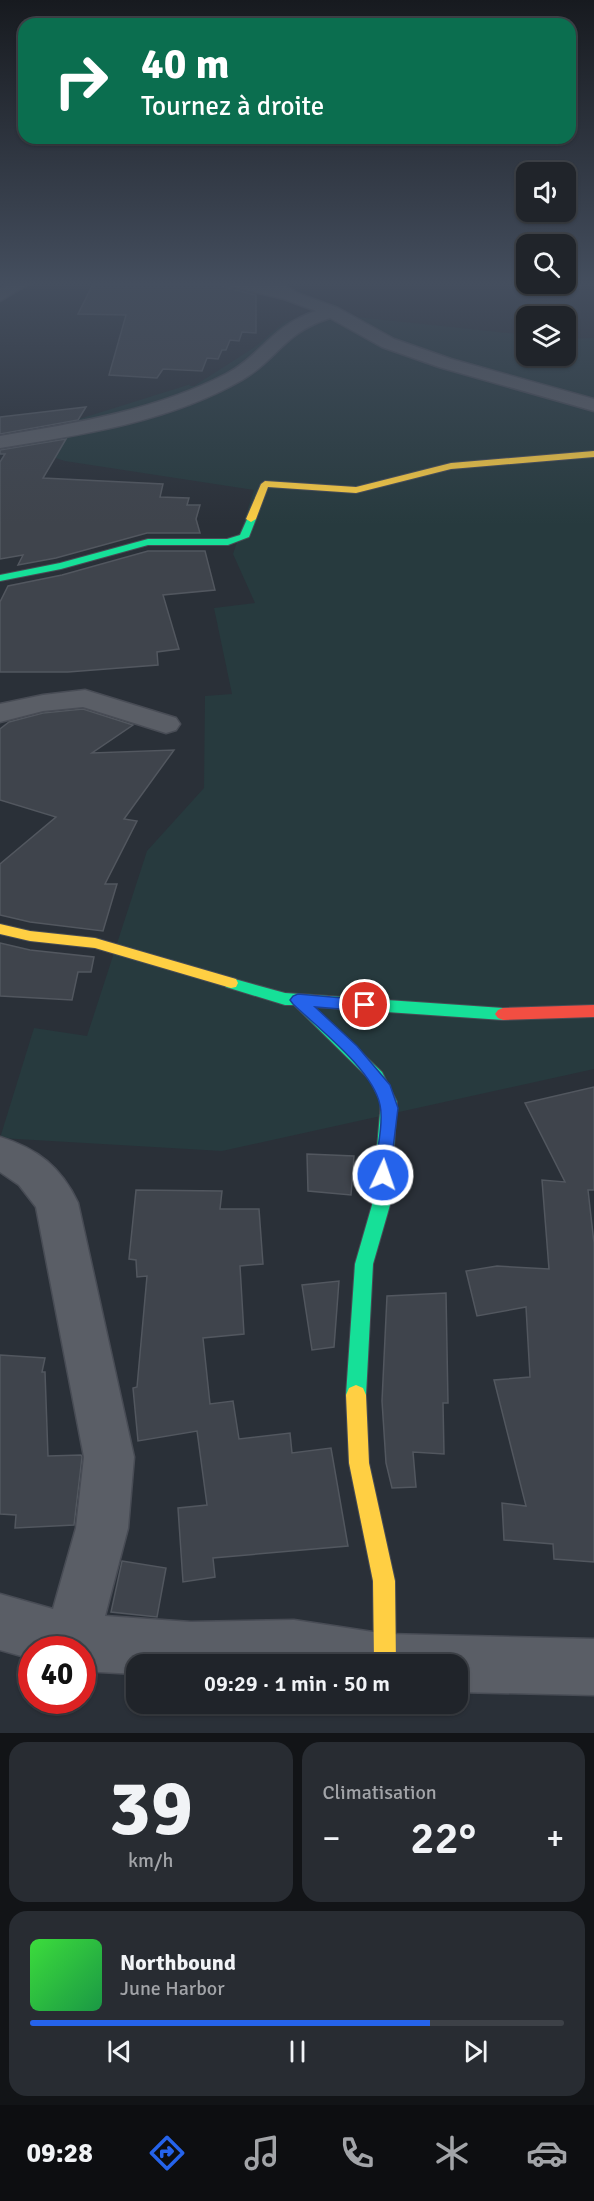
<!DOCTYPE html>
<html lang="fr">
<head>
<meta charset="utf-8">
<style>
  :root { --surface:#20242a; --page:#282c32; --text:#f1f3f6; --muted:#a2a4a8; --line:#3d4147; --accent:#2563eb }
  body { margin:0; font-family:Signika,sans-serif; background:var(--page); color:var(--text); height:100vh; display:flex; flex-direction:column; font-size:22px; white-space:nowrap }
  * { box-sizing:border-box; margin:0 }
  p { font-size:20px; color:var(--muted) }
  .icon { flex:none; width:33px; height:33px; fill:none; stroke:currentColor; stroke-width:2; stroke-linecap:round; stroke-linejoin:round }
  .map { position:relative; height:1733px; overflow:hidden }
  .drawer { display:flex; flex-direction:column; gap:9px; padding:9px; background:#121417; flex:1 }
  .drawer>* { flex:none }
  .top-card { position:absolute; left:18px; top:18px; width:558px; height:126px; border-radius:18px; box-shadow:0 2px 4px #0004,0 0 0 2px var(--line); background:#0b6e4f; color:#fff; overflow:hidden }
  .tools { position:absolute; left:516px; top:162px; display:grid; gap:12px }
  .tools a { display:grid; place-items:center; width:60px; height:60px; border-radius:12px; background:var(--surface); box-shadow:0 2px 4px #0004,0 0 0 2px var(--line); font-size:30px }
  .speed { position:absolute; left:18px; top:1636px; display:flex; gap:12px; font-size:30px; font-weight:700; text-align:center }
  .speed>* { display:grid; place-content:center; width:78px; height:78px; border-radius:50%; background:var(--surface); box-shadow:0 2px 4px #0004,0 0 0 2px var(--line); line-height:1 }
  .speed .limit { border:9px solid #d22; background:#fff; color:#111 }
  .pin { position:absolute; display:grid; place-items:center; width:51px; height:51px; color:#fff; margin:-26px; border:3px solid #fff; border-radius:50%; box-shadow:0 2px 6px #0007 }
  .me { position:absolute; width:66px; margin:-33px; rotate:3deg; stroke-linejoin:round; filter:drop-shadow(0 0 4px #0008) }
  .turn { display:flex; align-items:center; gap:21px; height:126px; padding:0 24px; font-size:27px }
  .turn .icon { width:78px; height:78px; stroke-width:2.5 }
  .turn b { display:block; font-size:42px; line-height:51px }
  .big { font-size:45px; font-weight:600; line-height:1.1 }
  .drawer .tile { flex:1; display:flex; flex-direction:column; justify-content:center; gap:9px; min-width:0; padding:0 21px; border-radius:18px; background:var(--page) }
  .drawer .dial { align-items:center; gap:0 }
  .dial b { font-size:78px; line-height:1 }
  .song { display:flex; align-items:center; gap:18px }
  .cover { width:72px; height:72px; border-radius:9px; background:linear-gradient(135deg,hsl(120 70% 55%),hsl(140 70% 35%)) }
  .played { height:6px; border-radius:3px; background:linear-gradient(90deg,var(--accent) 75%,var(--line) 75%) }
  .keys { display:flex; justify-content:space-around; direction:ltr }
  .heat { display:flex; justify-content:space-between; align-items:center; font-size:33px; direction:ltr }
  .drawer .tiles { flex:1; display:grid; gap:9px; grid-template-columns:1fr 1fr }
  .tile:last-child { grid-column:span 2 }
  .trip { position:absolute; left:126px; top:1654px; width:342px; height:60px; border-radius:18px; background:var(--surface); box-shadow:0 2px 4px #0004,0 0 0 2px var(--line); font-weight:600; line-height:60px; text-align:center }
  .menu { display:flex; height:96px; justify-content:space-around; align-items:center; background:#0d0e11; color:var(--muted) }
  .menu .icon { width:42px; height:42px }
  .menu .current { color:var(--accent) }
  .menu b { font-size:27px; color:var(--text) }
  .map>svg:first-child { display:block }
  .green { fill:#273a3e }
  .building { fill:#3f444c; stroke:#52575f; stroke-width:1.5 }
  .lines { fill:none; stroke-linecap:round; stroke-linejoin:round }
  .street-casing { stroke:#484c55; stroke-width:3 }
  .fast-casing { stroke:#484c55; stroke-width:2 }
  .slow-casing { stroke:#484c55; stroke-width:2 }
  .jam-casing { stroke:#484c55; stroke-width:2 }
  .street { fill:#5a5e66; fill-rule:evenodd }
  .fast { fill:#16e098; fill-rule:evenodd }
  .slow { fill:#ffcf43; fill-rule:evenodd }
  .jam { fill:#f24e42; fill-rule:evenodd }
  .route { fill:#2563eb; stroke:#184099; stroke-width:1.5 }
</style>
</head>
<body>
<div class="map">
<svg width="594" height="1733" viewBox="0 0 594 1733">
  <rect width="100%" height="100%" fill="#2a3038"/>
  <path class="green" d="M328,314L526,335V356H566V339L594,338V1069L222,1151L0,1138L34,1028L87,1036L147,851L204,788L205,696L232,694L214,608L255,603L233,554L254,490L65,461L6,442L191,384L189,386H194L255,347L284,322L308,315Z"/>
  <g class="building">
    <path d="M94,282H221L224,287L256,295V333L242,332L239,341L230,340L226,350H222L218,359L207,358L202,371L163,369L157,378L109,375L126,315L78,314Z"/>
    <path d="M86,407L78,420L0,434V417Z"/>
    <path d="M66,439L43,478L163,484L160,497L189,498L187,505H200L196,519L200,533H147L56,558L18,565L23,555L0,559V462L5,454H0V450Z"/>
    <path d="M148,551H205L215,590L163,595L179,649L157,652L158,665L68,672H0V602L8,586L62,575Z"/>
    <path d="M83,709L133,725L92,753L174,750L124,819L137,821L105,884H117L103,931L30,922L0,915V864L56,817L0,800V729L9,722L43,713Z"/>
    <path d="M0,943L30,950L94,957L91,972H78L72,1000L0,996Z"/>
    <path d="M594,1087V1190H588L594,1243V1562L554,1559L553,1544L504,1540L502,1503L526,1506L494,1380L530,1377L526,1307L477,1316L466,1271L497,1266L549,1269L542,1180L565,1182L525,1103Z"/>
    <path d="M307,1154L354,1156L351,1195L308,1191Z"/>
    <path d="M136,1190L222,1191L220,1209H259L263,1264L240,1266L244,1334L203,1338L210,1404L233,1401L239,1439L290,1433L292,1453L331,1448L348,1546L213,1558L215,1577L183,1582L178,1508L207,1505L197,1431L138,1441L133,1388L137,1387L147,1276L137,1277L136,1260L129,1259Z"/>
    <path d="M339,1281L334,1347L312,1350L302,1285Z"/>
    <path d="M446,1293L448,1403H443L444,1454L413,1452L416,1487L392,1488L386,1463L382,1401L387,1296Z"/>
    <path d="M0,1355L45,1358L42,1372H45L48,1456L81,1455L82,1457L74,1525L15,1528L16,1515L0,1514Z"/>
    <path d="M122,1561L166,1568L157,1617L111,1612Z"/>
  </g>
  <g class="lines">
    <defs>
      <g id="street">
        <path d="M12,282H32L0,301V289Z"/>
        <path d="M223,282H281L297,293L338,308L394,339L451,359L594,399V411L439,367L382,347L330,318C283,333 277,360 242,380C169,422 81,435 0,448V436C77,423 156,410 226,374C262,355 271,326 316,311L284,299L225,285Z"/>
        <path d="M85,690L176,718L180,724L176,730L166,733L83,707L43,711L0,722V704L43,695Z"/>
        <path d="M0,1137C38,1149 61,1167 78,1203L134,1457L128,1528L105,1616L191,1622L294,1620L386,1634L594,1639V1695L458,1692V1665H136V1674L82,1671V1650H32V1659L0,1650V1594L53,1609L76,1528L84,1457L36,1207L19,1185L0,1172Z"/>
      </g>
      <g id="fast">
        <path d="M248,517L256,519L249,537L228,545H148L61,569L0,581V575L60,563L148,539H227L240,535Z"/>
        <path d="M231,978L285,993L503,1008L508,1010L511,1014L508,1018L503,1020L314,1007L382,1072L397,1102L390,1205L373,1264L366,1395L363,1402L356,1405L349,1402L346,1395L355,1264L372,1205L381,1102L370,1080L294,1005H285L226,987L224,983L226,979Z"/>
      </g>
      <g id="slow">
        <path d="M594,451V457L451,469L356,493L268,487L256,519L251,522L246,519L261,484L265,481L356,487L451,463Z"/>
        <path d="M0,924L30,931L95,938L236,979L238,983L236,987L231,988L95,948L30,941L0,934Z"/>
        <path d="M356,1385L363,1388L366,1395L369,1463L395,1581L396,1665H376L374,1662L373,1581L349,1463L346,1395L349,1388Z"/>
      </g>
      <path id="jam" d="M594,1005V1017L503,1020L498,1018L495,1014L498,1010L503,1008Z"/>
    </defs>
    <use href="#street" class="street-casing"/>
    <use href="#fast" class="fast-casing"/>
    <use href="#slow" class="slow-casing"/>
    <use href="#jam" class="jam-casing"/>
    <use href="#street" class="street"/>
    <use href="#fast" class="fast"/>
    <use href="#slow" class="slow"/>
    <use href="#jam" class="jam"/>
  </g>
  <linearGradient id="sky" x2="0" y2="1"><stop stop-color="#171a1f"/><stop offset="0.54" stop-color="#444e5e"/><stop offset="1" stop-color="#444e5e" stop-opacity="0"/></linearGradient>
  <rect width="594" height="525" fill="url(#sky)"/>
  <path class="route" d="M298,994L365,1000L373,1005L365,1011L315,1007L357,1046L390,1085L398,1108L389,1181L383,1183L377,1181L374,1175C376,1156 384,1123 380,1105C373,1070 319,1029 293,1004L290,1000L293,996Z"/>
</svg>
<div class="tools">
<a><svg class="icon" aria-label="sound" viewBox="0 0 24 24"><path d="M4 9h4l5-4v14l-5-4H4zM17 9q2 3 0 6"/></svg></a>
<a><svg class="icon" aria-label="search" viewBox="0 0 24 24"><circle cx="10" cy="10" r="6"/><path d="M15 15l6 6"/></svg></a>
<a><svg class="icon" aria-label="layers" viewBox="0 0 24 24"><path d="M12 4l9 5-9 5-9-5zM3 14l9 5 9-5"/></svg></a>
</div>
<div class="speed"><div class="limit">40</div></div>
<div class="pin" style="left:365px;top:1005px;background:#d93025"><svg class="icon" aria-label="arrive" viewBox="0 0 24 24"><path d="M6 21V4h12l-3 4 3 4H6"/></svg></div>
<svg class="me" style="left:383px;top:1175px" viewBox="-20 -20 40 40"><circle r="17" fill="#2563eb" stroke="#fff" stroke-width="3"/><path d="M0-11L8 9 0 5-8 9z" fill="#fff"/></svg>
<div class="trip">09:29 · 1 min · 50 m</div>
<div class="top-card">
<div class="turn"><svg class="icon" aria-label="right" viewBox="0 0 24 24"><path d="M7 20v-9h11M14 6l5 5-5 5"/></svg><div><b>40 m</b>Tournez à droite</div></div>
</div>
</div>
<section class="drawer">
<div class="tiles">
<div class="tile dial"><b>39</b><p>km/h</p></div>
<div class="tile"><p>Climatisation</p>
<div class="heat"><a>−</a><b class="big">22°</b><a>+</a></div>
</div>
<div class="tile">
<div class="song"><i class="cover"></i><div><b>Northbound</b><p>June Harbor</p></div></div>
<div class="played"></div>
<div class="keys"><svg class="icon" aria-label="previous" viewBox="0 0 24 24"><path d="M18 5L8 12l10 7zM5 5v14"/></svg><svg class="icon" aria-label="pause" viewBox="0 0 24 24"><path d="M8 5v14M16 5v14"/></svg><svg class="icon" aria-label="next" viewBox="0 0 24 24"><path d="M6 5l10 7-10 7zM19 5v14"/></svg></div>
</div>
</div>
</section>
<nav class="menu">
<b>09:28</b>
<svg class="icon current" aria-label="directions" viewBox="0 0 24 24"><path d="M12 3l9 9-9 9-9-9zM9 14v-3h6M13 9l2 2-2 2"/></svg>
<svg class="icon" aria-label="music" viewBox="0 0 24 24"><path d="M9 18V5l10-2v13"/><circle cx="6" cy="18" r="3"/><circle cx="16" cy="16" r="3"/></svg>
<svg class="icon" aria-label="phone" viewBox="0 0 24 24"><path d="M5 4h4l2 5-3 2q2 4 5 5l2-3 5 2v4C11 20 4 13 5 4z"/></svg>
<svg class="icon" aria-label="climate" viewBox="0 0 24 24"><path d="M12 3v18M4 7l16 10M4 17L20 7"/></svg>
<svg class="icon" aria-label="car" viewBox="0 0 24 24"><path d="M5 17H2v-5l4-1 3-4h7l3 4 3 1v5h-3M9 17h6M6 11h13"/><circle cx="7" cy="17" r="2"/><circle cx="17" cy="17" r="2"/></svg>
</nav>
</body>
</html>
